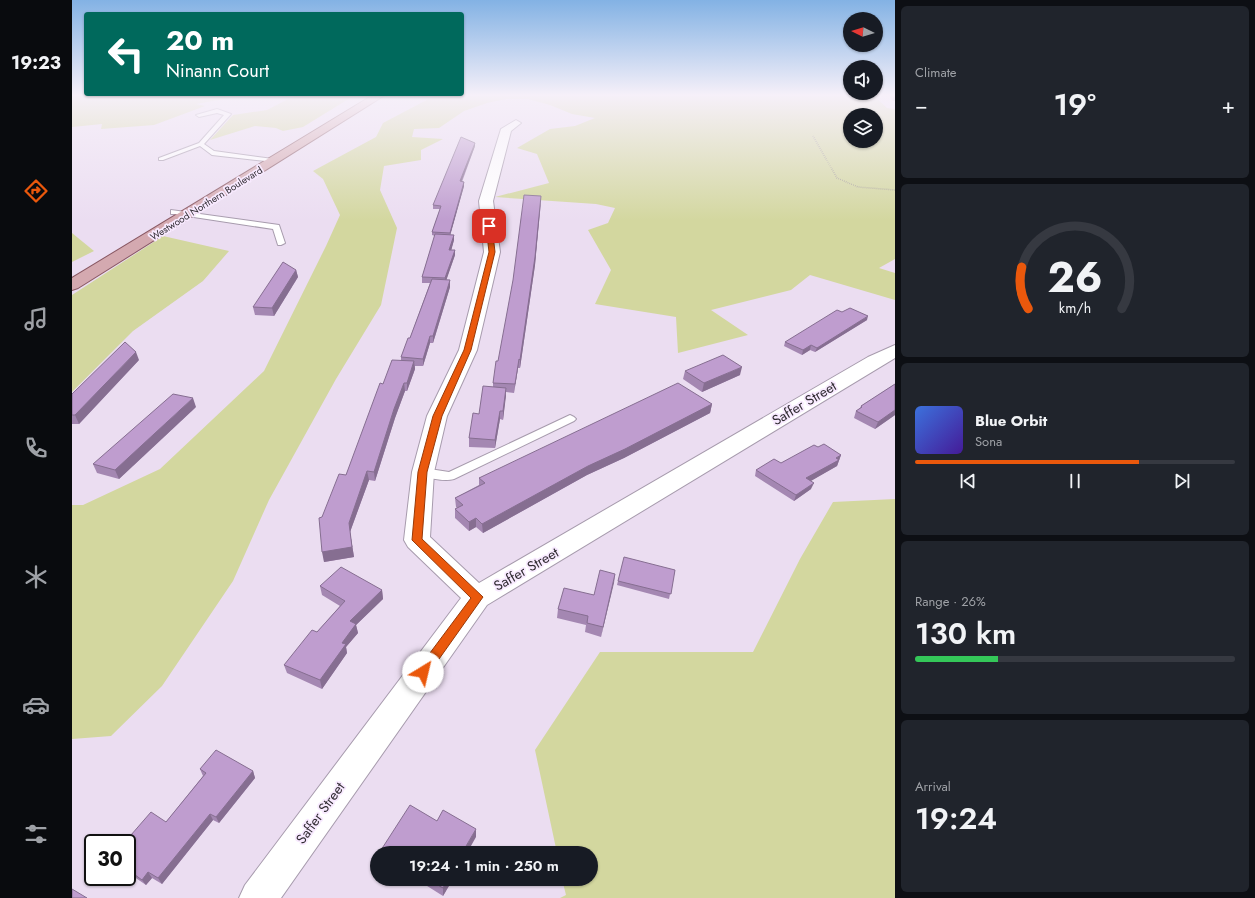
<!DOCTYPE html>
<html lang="en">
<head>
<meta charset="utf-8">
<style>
  :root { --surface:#171b24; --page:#20242c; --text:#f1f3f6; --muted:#9ea1a6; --line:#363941; --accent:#ea580c }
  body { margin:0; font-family:Jost,sans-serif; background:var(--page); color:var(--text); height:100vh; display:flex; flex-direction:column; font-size:15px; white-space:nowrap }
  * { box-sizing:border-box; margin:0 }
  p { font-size:13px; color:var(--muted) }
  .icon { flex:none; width:22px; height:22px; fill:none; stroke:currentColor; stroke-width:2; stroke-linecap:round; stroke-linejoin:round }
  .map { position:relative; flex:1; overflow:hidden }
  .details { display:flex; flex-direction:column; gap:6px; padding:6px; background:#0d0f14; width:360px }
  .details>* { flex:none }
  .guide { position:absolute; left:12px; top:12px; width:380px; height:84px; border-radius:4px; box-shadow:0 1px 3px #0004; background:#00695c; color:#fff; overflow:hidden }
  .needle { width:26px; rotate:275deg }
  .buttons { position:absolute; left:771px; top:12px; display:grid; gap:8px }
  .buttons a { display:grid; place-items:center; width:40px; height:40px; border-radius:50%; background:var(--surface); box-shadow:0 1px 3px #0004; font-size:20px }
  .speed { position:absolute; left:12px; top:834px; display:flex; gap:8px; font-size:20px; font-weight:700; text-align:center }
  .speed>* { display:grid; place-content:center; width:52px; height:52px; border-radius:50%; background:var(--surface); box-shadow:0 1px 3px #0004; line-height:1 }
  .speed .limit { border:2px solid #111; border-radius:6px; background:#fff; color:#111 }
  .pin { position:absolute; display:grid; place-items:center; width:34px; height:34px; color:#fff; margin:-17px; border-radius:8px; box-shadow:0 2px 6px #0006 }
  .me { position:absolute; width:44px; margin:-22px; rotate:36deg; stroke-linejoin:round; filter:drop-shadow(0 0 3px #0008) }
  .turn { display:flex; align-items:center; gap:14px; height:84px; padding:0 16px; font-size:18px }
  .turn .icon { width:52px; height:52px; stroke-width:2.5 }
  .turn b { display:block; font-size:28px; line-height:34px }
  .big { font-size:30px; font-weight:600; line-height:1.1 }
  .details .card { flex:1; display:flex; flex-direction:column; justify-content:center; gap:6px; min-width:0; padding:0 14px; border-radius:6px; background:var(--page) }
  .details .dial { align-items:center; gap:0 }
  .dial svg { height:104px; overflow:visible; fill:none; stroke:var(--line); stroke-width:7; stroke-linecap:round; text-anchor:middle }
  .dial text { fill:var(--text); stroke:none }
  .song { display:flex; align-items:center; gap:12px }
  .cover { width:48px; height:48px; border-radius:6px; background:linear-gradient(135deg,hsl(220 70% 55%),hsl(260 70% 35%)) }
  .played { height:4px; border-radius:2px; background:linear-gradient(90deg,var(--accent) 70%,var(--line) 70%) }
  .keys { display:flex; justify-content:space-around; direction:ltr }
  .heat { display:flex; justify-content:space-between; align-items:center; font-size:22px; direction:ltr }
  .charge { height:6px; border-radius:3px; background:linear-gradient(90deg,#34c759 26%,var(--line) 0) }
  .trip { position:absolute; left:298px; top:846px; width:228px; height:40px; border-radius:20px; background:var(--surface); box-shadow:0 1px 3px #0004; font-weight:600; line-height:40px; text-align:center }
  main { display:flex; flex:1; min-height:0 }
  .menu { display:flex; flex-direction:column; width:72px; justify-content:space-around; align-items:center; background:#090b0e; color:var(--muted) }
  .menu .icon { width:28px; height:28px }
  .menu .on { color:var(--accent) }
  .menu b { font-size:18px; color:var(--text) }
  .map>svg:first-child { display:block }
  .green { fill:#d3d79f; fill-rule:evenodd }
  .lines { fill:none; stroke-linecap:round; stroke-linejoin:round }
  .service-casing { stroke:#a79bad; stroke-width:2 }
  .minor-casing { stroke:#a79bad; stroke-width:2 }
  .primary-casing { stroke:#885762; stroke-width:2 }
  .path { stroke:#8d8391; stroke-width:1.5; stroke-dasharray:0.5 1.5; stroke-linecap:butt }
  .service { fill:#fff; fill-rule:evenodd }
  .minor { fill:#fff; fill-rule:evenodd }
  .primary { fill:#d4a9b0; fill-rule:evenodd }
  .wall { fill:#a487b2 }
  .shaded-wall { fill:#866e91 }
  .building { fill:#bf9dcf; stroke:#866e91 }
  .route { fill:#ea580c; stroke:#983908 }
  .labels { text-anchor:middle; stroke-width:3.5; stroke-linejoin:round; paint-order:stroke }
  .far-street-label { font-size:10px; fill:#302b32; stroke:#f8eaff }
  .near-street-label { font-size:14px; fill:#302b32; stroke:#f8eaff }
</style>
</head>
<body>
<main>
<nav class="menu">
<b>19:23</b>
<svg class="icon on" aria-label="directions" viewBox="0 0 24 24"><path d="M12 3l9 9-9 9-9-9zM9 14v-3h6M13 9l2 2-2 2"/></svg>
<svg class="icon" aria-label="music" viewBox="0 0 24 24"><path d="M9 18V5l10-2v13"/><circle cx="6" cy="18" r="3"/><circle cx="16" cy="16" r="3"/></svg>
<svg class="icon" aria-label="phone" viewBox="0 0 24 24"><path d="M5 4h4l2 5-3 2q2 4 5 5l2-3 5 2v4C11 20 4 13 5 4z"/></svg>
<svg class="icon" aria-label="climate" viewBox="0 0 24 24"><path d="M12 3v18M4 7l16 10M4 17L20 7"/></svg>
<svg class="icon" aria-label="car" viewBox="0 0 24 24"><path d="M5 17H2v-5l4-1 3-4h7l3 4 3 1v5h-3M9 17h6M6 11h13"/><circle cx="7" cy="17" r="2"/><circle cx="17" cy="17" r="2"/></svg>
<svg class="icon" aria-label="filters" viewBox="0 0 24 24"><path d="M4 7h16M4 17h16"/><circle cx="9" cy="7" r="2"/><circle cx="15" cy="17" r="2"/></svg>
</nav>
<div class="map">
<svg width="823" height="898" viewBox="0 0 823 898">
  <rect width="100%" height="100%" fill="#ebddf1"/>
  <g class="green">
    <path d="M0,95H174L124,104L133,106L82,125L29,129L30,124L0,127Z"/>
    <path d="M221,95H283L231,127L211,131L204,128L183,126L138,140L161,115L195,110L222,96Z"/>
    <path d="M364,95H801L815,108L823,109V259L807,268L823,273V300L738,275L719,290L639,310L676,335L606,353L604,317L523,304L539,270L516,230L536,223L543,208L524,204L423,197L477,183L465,154L445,148L478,129L503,126L523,118L500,114L478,105L456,99H434L415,103L392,111L367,128L342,129L340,137L371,139L349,150V160L312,166L308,190L325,228L309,305L264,379L197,500L161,581L90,686L39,736L0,739V505H11L88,469L192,371L254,246L268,215L251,179L241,171L304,137L311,123ZM778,115H804V141H778Z"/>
    <path d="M0,233L22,251L0,262Z"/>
    <path d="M91,236L157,251L131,281L61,331L0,392V295Z"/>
    <path d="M823,499V898H488L494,895L490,879H519V853H485L463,750L528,652H681L728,559L761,502Z"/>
  </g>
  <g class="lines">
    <defs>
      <g id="service">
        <path d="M145,109L159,114L132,144L142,151L201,159L203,160V162L140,155L128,146L91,160H87V158L127,143L152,115L145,113L127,117L124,115Z"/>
        <path d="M99,210L207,225L213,243L209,245H206L201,229L102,214H99Z"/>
        <path d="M498,415L502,417L504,419L502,421L382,479C372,482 357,478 347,475L345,472L347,469L351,468L377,472Z"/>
      </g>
      <path id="minor" d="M444,120L449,123L439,131L421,201L428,252L405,350L375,416L362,472L358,537L407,583L796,357L823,345V358L415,605L209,898H167L173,885L389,598L336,547L332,540L340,472L355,416L387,350L412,252L407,201L429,129Z"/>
      <path id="primary" d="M301,95H313L6,288L0,290V278Z"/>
    </defs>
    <use href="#service" class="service-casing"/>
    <use href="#minor" class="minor-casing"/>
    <use href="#primary" class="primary-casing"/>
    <path class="path" d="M741,136L765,178L786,187L823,190"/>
    <use href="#service" class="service"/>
    <use href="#minor" class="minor"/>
    <use href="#primary" class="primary"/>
  </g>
  <g class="wall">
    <path d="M816,95H823V101H821Z"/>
    <path d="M403,146L390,182H392V186L378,235H382V240L379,250H383V255L374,280H378V287L361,343H358L351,366H343V369L335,391H333L323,418L303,481L297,480L278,532L282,557L252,562L250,517L274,475L311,384L329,360V357L338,338L358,283H350V277L363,236L360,235V232L368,209H361V205Z"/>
    <path d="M469,202L463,265L448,368H446L442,393L434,392L431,420L428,419L423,448L397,447V438L407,414L421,387V383Z"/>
    <path d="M224,270L226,277L202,316L183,315L181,307Z"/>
    <path d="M770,312L795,320L743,352L738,350L730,355L712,346L713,342Z"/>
    <path d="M67,360L7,424H0V394Z"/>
    <path d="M613,371L668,375L630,392L611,379Z"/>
    <path d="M823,384V415L803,429L782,418L784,411L788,408L789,406Z"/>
    <path d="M640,404L638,413L552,458L515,475L411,533L404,527L397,531L383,518V509L385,508L384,507L383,498L407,485V478Z"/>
    <path d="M124,407L47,479L25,473L21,464Z"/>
    <path d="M746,447L769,455L765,466L738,481L739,489L722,501L683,476L684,470L709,463Z"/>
    <path d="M603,570L597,599L545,585L546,581Z"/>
    <path d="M543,574L529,637L513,632L514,625L485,618L486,609L522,595Z"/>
    <path d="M248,586L310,590L311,599L284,625L286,633L274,647L275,653L250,689L215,673L212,665L245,632L268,606L250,595Z"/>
    <path d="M128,769L181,771L183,778L147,823L141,820L90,884L80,878L74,885L55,872V843L94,822L131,776Z"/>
    <path d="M344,879H381L371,896Z"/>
  </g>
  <g class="shaded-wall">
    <path d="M403,143V146L388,185V181Z"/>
    <path d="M392,182V186L378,236V233Z"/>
    <path d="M469,196L463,265L448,368V360Z"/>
    <path d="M382,235V240L378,255L377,250Z"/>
    <path d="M383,250V255L373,284V278Z"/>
    <path d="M224,270L226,277L202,316L200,308Z"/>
    <path d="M378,280V287L361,343V336Z"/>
    <path d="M796,316L795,320L743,352L745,348Z"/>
    <path d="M358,336V343L351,366V359Z"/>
    <path d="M739,345L738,350L730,355L731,350Z"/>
    <path d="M64,352L67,360L7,424L3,415Z"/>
    <path d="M447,359L446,368L442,393L443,384Z"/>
    <path d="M342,361L343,369L335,391V383Z"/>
    <path d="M670,367L668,375L630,392L632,383Z"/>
    <path d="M332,383L333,391L323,418L303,481L302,472L322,409Z"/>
    <path d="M434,388V396L431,420V411Z"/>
    <path d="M121,398L124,407L47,479L43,470Z"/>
    <path d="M640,404L638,413L552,458L515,475L411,533L410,524L516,466Z"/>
    <path d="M823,410V415L803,429L806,422Z"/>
    <path d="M428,411V419L423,448V440Z"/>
    <path d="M769,455L765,466L732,485L734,478Z"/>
    <path d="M295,471L297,480L278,532L282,557L252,562L250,552L277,523Z"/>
    <path d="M742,483L739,489L722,501L724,495Z"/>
    <path d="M404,518V527L397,531V522Z"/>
    <path d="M543,574L542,583L529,637L531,627Z"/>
    <path d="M310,590L311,599L284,625L286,633L274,647L275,653L250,689L248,680L270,643L278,621Z"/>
    <path d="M181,771L183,778L147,823L144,817Z"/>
    <path d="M138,814L141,820L90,884L86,878Z"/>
    <path d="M404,829V837L395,853H390Z"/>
    <path d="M76,872L80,878L74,885L70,880Z"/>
    <path d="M376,879H381L371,896V888Z"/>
  </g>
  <g class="building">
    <path d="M819,95H823V98H822Z"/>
    <path d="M389,137L403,143L388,181L392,182L378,233L360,232L369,206L361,205Z"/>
    <path d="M452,195L469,196L463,257L448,360L447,359L443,384L421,383L424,361H426L441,280Z"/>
    <path d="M363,234L382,235L377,250H383L373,278L350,277Z"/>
    <path d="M211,262L224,270L200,308L181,307Z"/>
    <path d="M360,279L378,280L361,336H358L351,359L329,357L336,338H338Z"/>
    <path d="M778,308L796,316L745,348L739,345L731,350L713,342L765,310L770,312Z"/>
    <path d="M53,342L64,352L3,415H0V394Z"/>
    <path d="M651,355L670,367L632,383L613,371Z"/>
    <path d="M320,360L342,361L335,383H332L322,409L302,472L295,471L277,523L280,547L250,552L247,518L250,517L267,474L274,475L308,383L311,384Z"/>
    <path d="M606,383L640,404L553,449L516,466L410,524L404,518L397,522L383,509L391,505L383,498L413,483L407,478Z"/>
    <path d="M823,384V410L806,422L784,411L790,407L789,406Z"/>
    <path d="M411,386L434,388L431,411H428L423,440L397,438L401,413L407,414Z"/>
    <path d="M101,394L121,398L43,470L21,464Z"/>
    <path d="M752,444L769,455L764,458L767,460L734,478L742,483L724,495L684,470L702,459L709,463L742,445L746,447Z"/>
    <path d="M552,557L603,570L599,594L546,581Z"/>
    <path d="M269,567L310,590L278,621L284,624L270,643L274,644L248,680L212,665L240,630L245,632L273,601L248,586Z"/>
    <path d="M528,570L543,574L531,627L515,623L516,616L486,609L492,588L522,595Z"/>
    <path d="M144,750L181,771L144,817L138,814L86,878L76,872L70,880L55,869V843H52L79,812L94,822L134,773L128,769Z"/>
    <path d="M338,805L365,821L371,810L404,829L390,853H314L309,850Z"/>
    <path d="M355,879H376L371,888Z"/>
    <path d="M0,889L15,898H0Z"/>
  </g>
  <linearGradient id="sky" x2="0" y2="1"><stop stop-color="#83b2e4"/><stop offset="0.43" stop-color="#f6f0f9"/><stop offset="1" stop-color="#f6f0f9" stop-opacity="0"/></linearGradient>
  <rect width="823" height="221" fill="url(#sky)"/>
  <path class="route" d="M417,224L420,226L423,252L399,350L370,416L355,472L350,539L411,597L355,676L351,678L346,676L344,672L346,669L399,598L340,540L346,472L361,416L392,350L417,252L414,226Z"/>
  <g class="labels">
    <g class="far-street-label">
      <text transform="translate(134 203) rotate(-32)" y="4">Westwood Northern Boulevard</text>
    </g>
    <g class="near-street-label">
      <text transform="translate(732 403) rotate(-31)" y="5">Saffer Street</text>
      <text transform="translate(454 569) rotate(-30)" y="5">Saffer Street</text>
      <text transform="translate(248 813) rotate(-54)" y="5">Saffer Street</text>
    </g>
  </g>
</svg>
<div class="buttons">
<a><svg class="needle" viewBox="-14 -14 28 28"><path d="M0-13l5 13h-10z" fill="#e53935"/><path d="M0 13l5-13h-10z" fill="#9ea1a6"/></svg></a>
<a><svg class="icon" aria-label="sound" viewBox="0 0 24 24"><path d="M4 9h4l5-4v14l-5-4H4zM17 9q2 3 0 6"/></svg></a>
<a><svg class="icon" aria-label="layers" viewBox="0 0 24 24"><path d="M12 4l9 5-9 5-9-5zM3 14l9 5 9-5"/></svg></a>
</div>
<div class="speed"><div class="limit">30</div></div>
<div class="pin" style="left:417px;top:226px;background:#d93025"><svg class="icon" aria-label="arrive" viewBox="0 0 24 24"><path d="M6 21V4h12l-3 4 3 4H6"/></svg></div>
<svg class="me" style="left:351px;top:672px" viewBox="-20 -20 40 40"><circle r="19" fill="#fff"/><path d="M0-13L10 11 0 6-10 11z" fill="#ea580c"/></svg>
<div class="trip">19:24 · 1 min · 250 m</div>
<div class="guide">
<div class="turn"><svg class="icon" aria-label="left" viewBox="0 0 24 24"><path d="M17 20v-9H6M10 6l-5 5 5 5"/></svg><div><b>20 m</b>Ninann Court</div></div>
</div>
</div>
<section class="details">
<div class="card"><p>Climate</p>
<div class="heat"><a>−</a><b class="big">19°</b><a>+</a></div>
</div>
<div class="card dial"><svg viewBox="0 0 100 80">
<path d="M14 69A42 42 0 1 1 86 69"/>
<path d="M14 69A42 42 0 0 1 9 37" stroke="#ea580c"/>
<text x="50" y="56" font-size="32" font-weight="700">26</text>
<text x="50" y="72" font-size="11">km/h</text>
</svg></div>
<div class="card">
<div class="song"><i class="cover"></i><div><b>Blue Orbit</b><p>Sona</p></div></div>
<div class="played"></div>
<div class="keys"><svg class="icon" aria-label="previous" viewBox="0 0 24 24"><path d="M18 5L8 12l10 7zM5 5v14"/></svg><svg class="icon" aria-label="pause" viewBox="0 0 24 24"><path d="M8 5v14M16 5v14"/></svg><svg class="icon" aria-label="next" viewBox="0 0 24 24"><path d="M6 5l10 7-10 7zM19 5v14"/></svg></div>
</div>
<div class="card"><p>Range · 26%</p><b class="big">130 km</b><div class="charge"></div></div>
<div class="card"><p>Arrival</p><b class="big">19:24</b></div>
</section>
</main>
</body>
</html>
